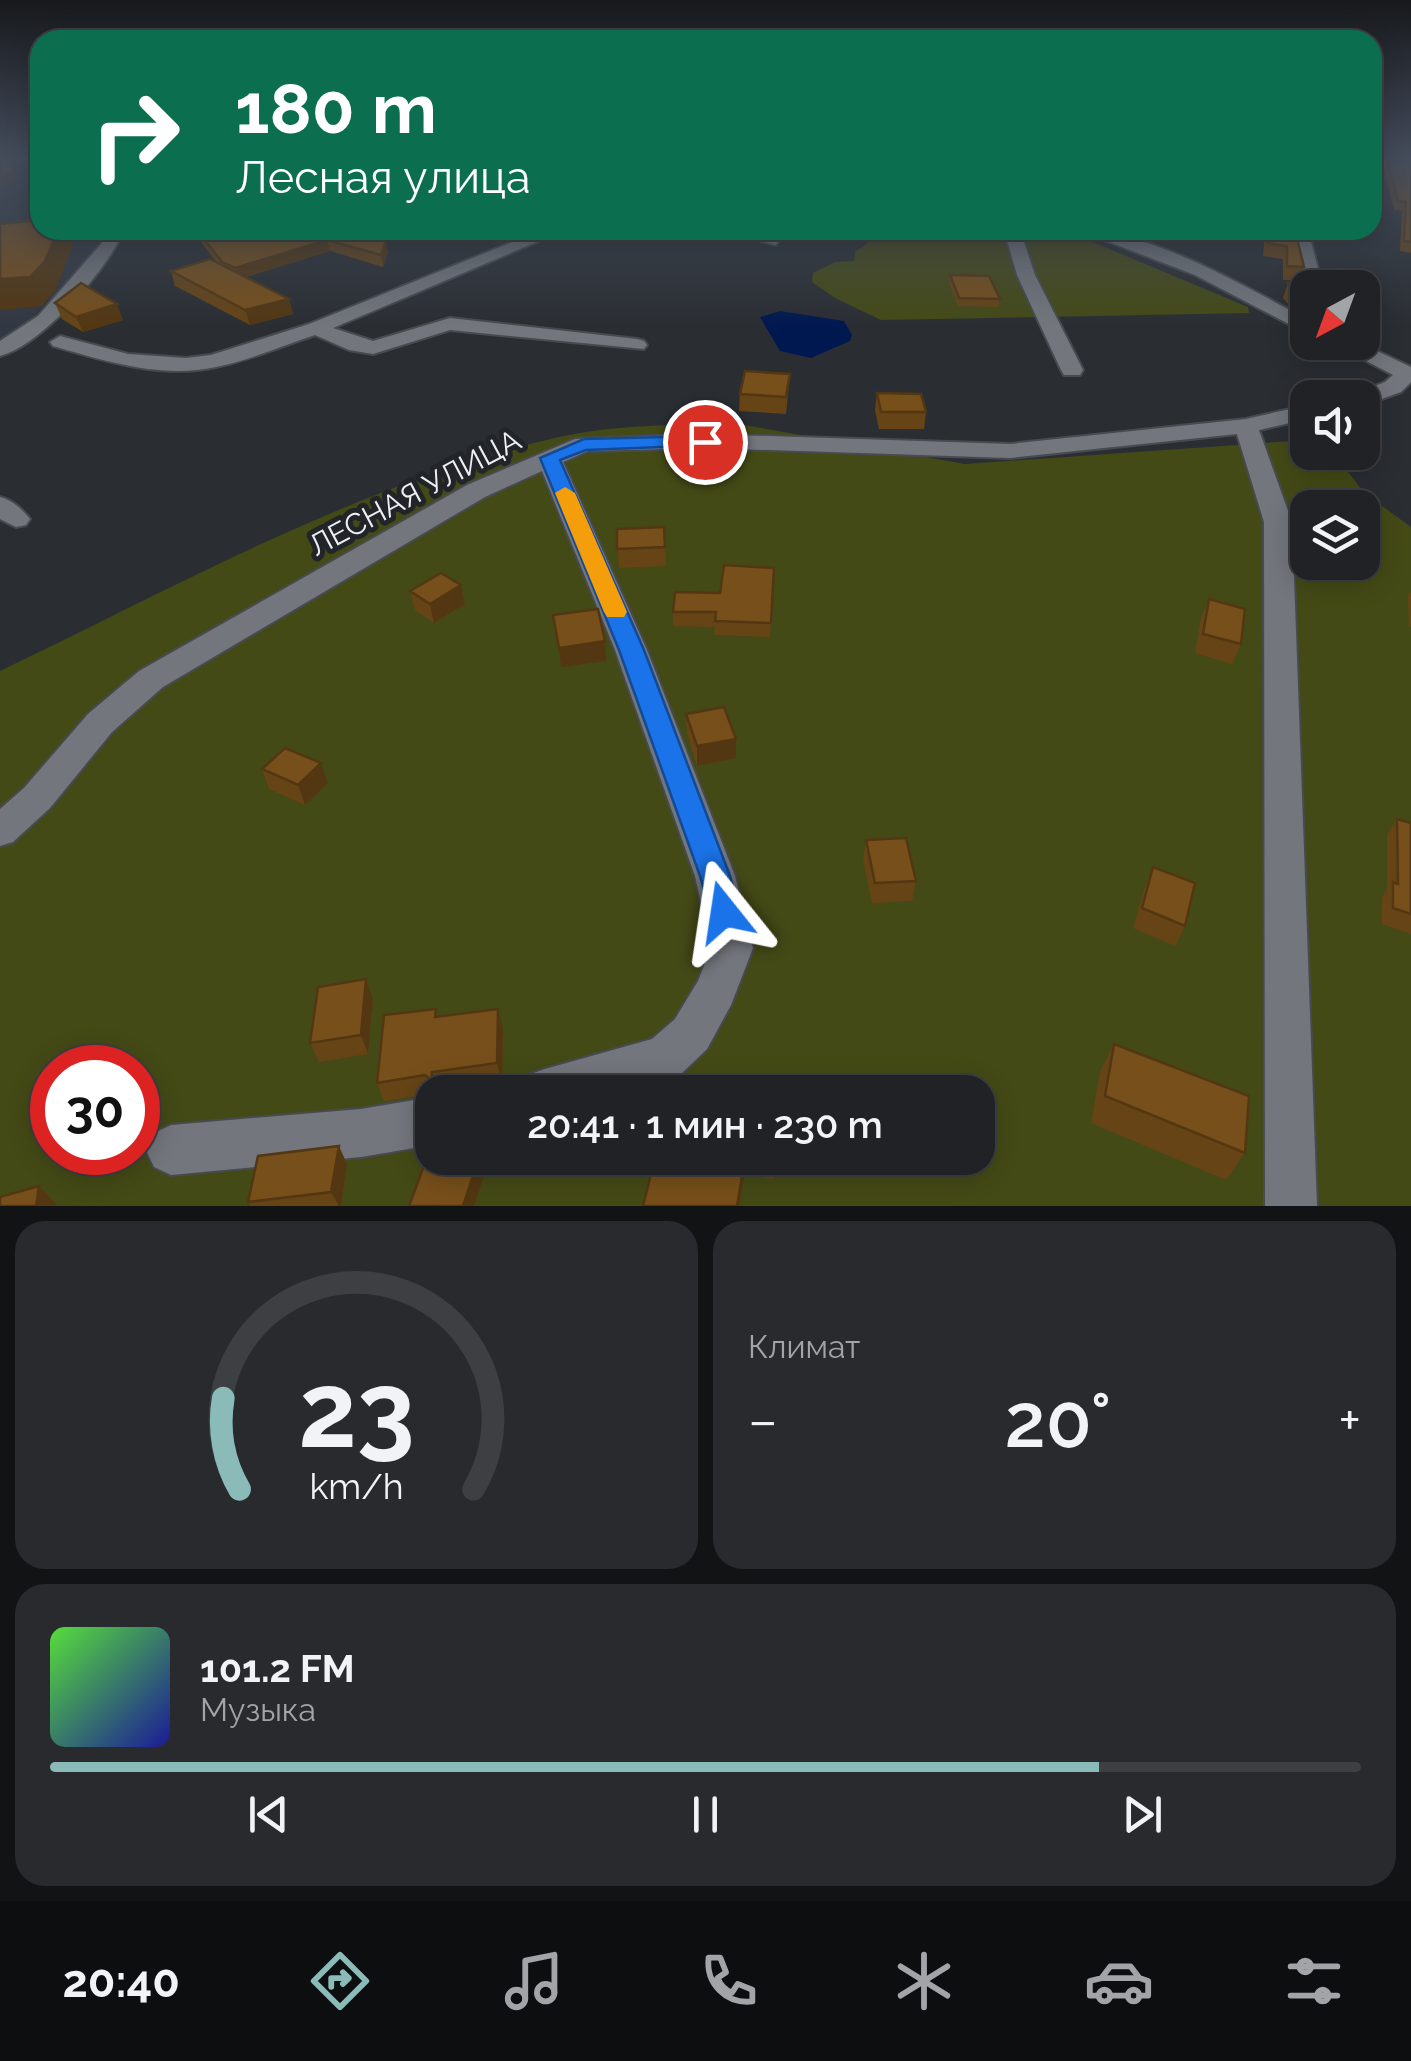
<!DOCTYPE html>
<html lang="ru">
<head>
<meta charset="utf-8">
<style>
  :root { --surface:#202226; --page:#282a2e; --text:#f1f3f6; --muted:#a2a4a7; --line:#3d3f43; --accent:#8bbbb9 }
  body { margin:0; font-family:Raleway,sans-serif; background:var(--page); color:var(--text); height:100vh; display:flex; flex-direction:column; font-size:38px; white-space:nowrap }
  * { box-sizing:border-box; margin:0 }
  p { font-size:32px; color:var(--muted) }
  .icon { flex:none; width:55px; height:55px; fill:none; stroke:currentColor; stroke-width:2; stroke-linecap:round; stroke-linejoin:round }
  .map { position:relative; height:1206px; overflow:hidden }
  .details { display:flex; flex-direction:column; gap:15px; padding:15px; background:#121315; flex:1 }
  .details>* { flex:none }
  .guide { position:absolute; left:30px; top:30px; width:1352px; height:210px; border-radius:30px; box-shadow:0 5px 25px #0003,0 0 0 2px var(--line); background:#0b6e4f; color:#fff; overflow:hidden }
  .needle { width:65px; rotate:221deg }
  .fabs { position:absolute; left:1290px; top:270px; display:grid; gap:20px }
  .fabs a { display:grid; place-items:center; width:90px; height:90px; border-radius:20px; background:var(--surface); box-shadow:0 5px 25px #0003,0 0 0 2px var(--line); font-size:50px }
  .speed { position:absolute; left:30px; top:1045px; display:flex; gap:20px; font-size:50px; font-weight:700; text-align:center }
  .speed>* { display:grid; place-content:center; width:130px; height:130px; border-radius:50%; background:var(--surface); box-shadow:0 5px 25px #0003,0 0 0 2px var(--line); line-height:1 }
  .speed .limit { border:15px solid #d22; background:#fff; color:#111 }
  .pin { position:absolute; display:grid; place-items:center; width:85px; height:85px; color:#fff; margin:-42px; border:5px solid #fff; border-radius:50%; box-shadow:0 2px 10px #0007 }
  .me { position:absolute; width:110px; margin:-55px; rotate:345deg; stroke-linejoin:round; filter:drop-shadow(0 0 8px #0008) }
  .turn { display:flex; align-items:center; gap:35px; height:210px; padding:0 40px; font-size:45px }
  .turn .icon { width:130px; height:130px; stroke-width:2.5 }
  .turn b { display:block; font-size:70px; line-height:85px }
  .big { font-size:75px; font-weight:600; line-height:1.1 }
  .details .tile { flex:1; display:flex; flex-direction:column; justify-content:center; gap:15px; min-width:0; padding:0 35px; border-radius:30px; background:var(--page) }
  .details .dial { align-items:center; gap:0 }
  .dial svg { height:260px; overflow:visible; fill:none; stroke:var(--line); stroke-width:7; stroke-linecap:round; text-anchor:middle }
  .dial text { fill:var(--text); stroke:none }
  .song { display:flex; align-items:center; gap:30px }
  .cover { width:120px; height:120px; border-radius:15px; background:linear-gradient(135deg,hsl(110 70% 55%),hsl(240 70% 35%)) }
  .played { height:10px; border-radius:5px; background:linear-gradient(90deg,var(--accent) 80%,var(--line) 80%) }
  .keys { display:flex; justify-content:space-around; direction:ltr }
  .heat { display:flex; justify-content:space-between; align-items:center; font-size:55px; direction:ltr }
  .details .tiles { flex:1; display:grid; gap:15px; grid-template-columns:1fr 1fr }
  .tile:last-child { grid-column:span 2 }
  .trip { position:absolute; left:415px; top:1075px; width:580px; height:100px; border-radius:30px; background:var(--surface); box-shadow:0 5px 25px #0003,0 0 0 2px var(--line); font-weight:600; line-height:100px; text-align:center }
  .tabs { display:flex; height:160px; justify-content:space-around; align-items:center; background:#0d0e0f; color:var(--muted) }
  .tabs .icon { width:70px; height:70px }
  .tabs .selected { color:var(--accent) }
  .tabs b { font-size:45px; color:var(--text) }
  .map>svg:first-child { display:block }
  .built { fill:#323843 }
  .green { fill:#444a16; fill-rule:evenodd }
  .water { fill:#001850 }
  .lines { fill:none; stroke-linecap:round; stroke-linejoin:round }
  .minor-casing { stroke:#474a4f; stroke-width:4 }
  .minor { fill:#73777d; fill-rule:evenodd }
  .wall { fill:#664416 }
  .shaded-wall { fill:#533712 }
  .building { fill:#774f1a; stroke:#533712; stroke-width:2.5 }
  .route { fill:#1a73e8; stroke:#114b97; stroke-width:2.5 }
  .slow { fill:#f59e0b }
  .labels { text-anchor:middle; stroke-width:10; stroke-linejoin:round; paint-order:stroke }
  .street-label { font-size:30px; fill:#edeff2; stroke:#212429 }
</style>
</head>
<body>
<div class="map">
<svg width="1411" height="1206" viewBox="0 0 1411 1206">
  <rect width="100%" height="100%" fill="#2a2e33"/>
  <path class="built" d="M0,159H40V230H101L98,247L18,333L0,339Z"/>
  <g class="green">
    <path d="M887,230H1064L1248,307L1249,313L881,320L835,298L812,282L813,273L835,262L854,261L855,252Z"/>
    <path d="M738,424L965,464L1307,440L1308,452L1334,453L1364,493L1411,527V1206H0V671C181,584 359,484 555,438C615,424 677,425 738,424ZM1308,508H1362V562H1308ZM52,1068H138V1152H52ZM432,1092H978V1158H432Z"/>
  </g>
  <path class="water" d="M780,311L844,321L852,335L850,341L811,358L780,351L760,317Z"/>
  <g class="lines">
    <defs>
      <g id="minor">
        <path d="M1372,159H1411V166L1372,167Z"/>
        <path d="M108,230H124C108,269 42,345 0,356V341L38,316L101,244Z"/>
        <path d="M542,230H565L333,328L373,341L450,318L637,339L644,341L647,345L644,349L450,330L373,354L349,350L315,335C282,346 250,360 216,367C161,379 105,361 53,346L50,342L60,336L128,354L186,358L211,355L309,324Z"/>
        <path d="M768,230H784L776,245L761,241Z"/>
        <path d="M1004,230H1020L1035,275L1083,370L1080,375H1064L1061,370L1017,275Z"/>
        <path d="M1078,230C1150,230 1244,286 1308,320V334L1195,275Z"/>
        <path d="M1292,230H1308L1323,288H1308V292L1305,288Z"/>
        <path d="M1330,342H1358L1411,367V382L1401,392L1362,406V398H1352L1354,394L1385,382L1393,375Z"/>
        <path d="M1308,405V419L1259,430L1292,522L1317,1206H1265L1264,522L1237,434L1010,458L705,448L588,451L563,462L647,650L735,876L753,948L731,1005L707,1049L681,1074L623,1092H521L528,1075L545,1069L652,1039L675,1019L698,981L711,948L695,876L615,650L542,471L485,497L163,687L112,732L50,808L13,842L0,846V809L24,788L88,714L139,671L467,485L575,439L705,434L1010,444L1246,419Z"/>
        <path d="M0,497C12,500 22,509 30,519L26,525L16,527L0,519Z"/>
        <path d="M432,1097V1145L361,1157L171,1175L154,1167L146,1150L154,1133L171,1125L361,1109Z"/>
      </g>
    </defs>
    <use href="#minor" class="minor-casing"/>
    <use href="#minor" class="minor"/>
  </g>
  <g class="wall">
    <path d="M1411,161V253L1400,251L1402,211L1394,210L1384,170L1388,162Z"/>
    <path d="M192,230H355L388,252L383,267L330,251L246,277L289,299L293,314L250,325L175,286L171,271L217,263Z"/>
    <path d="M471,230H540L500,243L472,235Z"/>
    <path d="M1265,230H1295L1304,267L1299,280H1283V259L1263,256Z"/>
    <path d="M950,275L1000,299L998,307L958,306L949,283Z"/>
    <path d="M1288,283L1308,288L1307,313L1291,307L1283,298Z"/>
    <path d="M55,303L123,320L83,332L62,319Z"/>
    <path d="M790,374L786,414L739,411L740,394Z"/>
    <path d="M877,393L926,412L924,429H879L875,410Z"/>
    <path d="M617,529L665,547L666,566L619,568Z"/>
    <path d="M774,568L770,637L715,635V627L673,626V612Z"/>
    <path d="M461,585L465,604L434,623L415,610L410,591Z"/>
    <path d="M1411,592V627L1409,626L1408,597Z"/>
    <path d="M1209,599L1241,644L1232,664L1195,653L1201,618Z"/>
    <path d="M686,714L736,758L697,766L687,733Z"/>
    <path d="M262,769L328,783L305,805L269,789Z"/>
    <path d="M1397,819L1411,823V934L1382,924V898L1387,890V835Z"/>
    <path d="M866,840L916,881L912,901L872,903L863,860Z"/>
    <path d="M1153,867L1185,926L1175,946L1133,928L1145,887Z"/>
    <path d="M373,999L368,1054L319,1062L310,1043Z"/>
    <path d="M438,1016L503,1028L502,1082L438,1091V1092H432V1094L384,1101L377,1083Z"/>
    <path d="M1114,1044L1245,1153L1226,1180L1091,1123L1100,1072Z"/>
    <path d="M655,1158H778L774,1180L745,1173L739,1206H643Z"/>
    <path d="M347,1164L341,1206H251L248,1202Z"/>
  </g>
  <g class="shaded-wall">
    <path d="M11,159H14L16,183L0,184V174Z"/>
    <path d="M58,230H68L73,245L56,289L42,306L0,310V279Z"/>
    <path d="M498,230H540L500,243Z"/>
    <path d="M327,240L330,251L238,279L235,268Z"/>
    <path d="M386,241L388,252L383,267L381,255Z"/>
    <path d="M289,299L293,314L250,325L245,310Z"/>
    <path d="M117,304L123,320L83,332L76,317Z"/>
    <path d="M461,585L465,604L434,623L430,604Z"/>
    <path d="M605,641L606,661L561,667L559,648Z"/>
    <path d="M736,739V758L697,766V746Z"/>
    <path d="M321,763L328,783L305,805L298,785Z"/>
    <path d="M366,979L373,999L368,1054L361,1035Z"/>
    <path d="M498,1009L503,1028L502,1082L497,1063Z"/>
    <path d="M432,1072L438,1091V1092H435L431,1080Z"/>
    <path d="M339,1146L347,1164L341,1206H339L331,1192Z"/>
    <path d="M479,1158H490L474,1206H463Z"/>
    <path d="M746,1158L745,1173L739,1206H737Z"/>
    <path d="M39,1186L56,1204L55,1206H36Z"/>
  </g>
  <g class="building">
    <path d="M0,159H11L13,173L0,174Z"/>
    <path d="M1411,161V242L1404,241L1406,202L1398,201L1388,162Z"/>
    <path d="M40,220V230H58L45,261L30,277L0,279V224Z"/>
    <path d="M197,230H355L386,241L381,255L327,240L235,268L222,262Z"/>
    <path d="M1268,230H1295L1304,267L1287,266V246L1267,243Z"/>
    <path d="M210,259L289,299L245,310L171,271Z"/>
    <path d="M950,275L989,276L1000,299L959,298Z"/>
    <path d="M81,283L117,304L76,317L55,303Z"/>
    <path d="M1288,283L1312,285L1313,288H1308V296L1296,292Z"/>
    <path d="M745,371L790,374L786,397L740,394Z"/>
    <path d="M877,393L921,394L926,412H881Z"/>
    <path d="M664,527L665,547L617,549V529Z"/>
    <path d="M724,565L774,568L771,623L715,621L716,612H673L675,592L720,593Z"/>
    <path d="M441,573L461,585L430,604L410,591Z"/>
    <path d="M1209,599L1245,609L1241,644L1203,634Z"/>
    <path d="M598,609L605,641L559,648L553,615Z"/>
    <path d="M724,707L736,739L697,746L686,714Z"/>
    <path d="M285,748L321,763L298,785L262,769Z"/>
    <path d="M1397,819L1411,823V914L1393,908V882L1398,884Z"/>
    <path d="M906,838L916,881L875,883L866,840Z"/>
    <path d="M1153,867L1195,883L1185,926L1142,908Z"/>
    <path d="M366,979L361,1035L310,1043L318,987Z"/>
    <path d="M436,1009L435,1017L498,1009L497,1063L432,1072L431,1080L425,1075L377,1083L384,1015Z"/>
    <path d="M1114,1044L1249,1096L1245,1153L1105,1096Z"/>
    <path d="M672,1086L703,1092H671Z"/>
    <path d="M432,1144V1158H479L463,1206H409Z"/>
    <path d="M339,1146L331,1192L248,1202L258,1156Z"/>
    <path d="M655,1158H745L737,1206H643Z"/>
    <path d="M756,1158H777L776,1162Z"/>
    <path d="M39,1186L36,1206H0V1197Z"/>
  </g>
  <linearGradient id="sky" x2="0" y2="1"><stop stop-color="#17191c"/><stop offset="0.48" stop-color="#444c5b"/><stop offset="1" stop-color="#444c5b" stop-opacity="0"/></linearGradient>
  <rect width="1411" height="328" fill="url(#sky)"/>
  <path class="route" d="M705,436L712,438V445L586,450L560,460L644,650L730,876L739,912L734,922L724,926L713,922L700,876L619,650L540,458L584,439Z"/>
  <path class="slow" d="M565,487L575,493L627,612L624,617H607L604,612L555,493Z"/>
  <g class="labels">
    <g class="street-label">
      <text transform="translate(415 493) rotate(-28)" y="10">ЛЕСНАЯ УЛИЦА</text>
    </g>
  </g>
</svg>
<div class="fabs">
<a><svg class="needle" viewBox="-14 -14 28 28"><path d="M0-13l5 13h-10z" fill="#e53935"/><path d="M0 13l5-13h-10z" fill="#a2a4a7"/></svg></a>
<a><svg class="icon" aria-label="sound" viewBox="0 0 24 24"><path d="M4 9h4l5-4v14l-5-4H4zM17 9q2 3 0 6"/></svg></a>
<a><svg class="icon" aria-label="layers" viewBox="0 0 24 24"><path d="M12 4l9 5-9 5-9-5zM3 14l9 5 9-5"/></svg></a>
</div>
<div class="speed"><div class="limit">30</div></div>
<div class="pin" style="left:705px;top:442px;background:#d93025"><svg class="icon" aria-label="arrive" viewBox="0 0 24 24"><path d="M6 21V4h12l-3 4 3 4H6"/></svg></div>
<svg class="me" style="left:724px;top:912px" viewBox="-20 -20 40 40"><path d="M0-17L14 15 0 8-14 15z" fill="#1a73e8" stroke="#fff" stroke-width="4"/></svg>
<div class="trip">20:41 · 1 мин · 230 m</div>
<div class="guide">
<div class="turn"><svg class="icon" aria-label="right" viewBox="0 0 24 24"><path d="M7 20v-9h11M14 6l5 5-5 5"/></svg><div><b>180 m</b>Лесная улица</div></div>
</div>
</div>
<section class="details">
<div class="tiles">
<div class="tile dial"><svg viewBox="0 0 100 80">
<path d="M14 69A42 42 0 1 1 86 69"/>
<path d="M14 69A42 42 0 0 1 9 41" stroke="#8bbbb9"/>
<text x="50" y="56" font-size="32" font-weight="700">23</text>
<text x="50" y="72" font-size="11">km/h</text>
</svg></div>
<div class="tile"><p>Климат</p>
<div class="heat"><a>−</a><b class="big">20°</b><a>+</a></div>
</div>
<div class="tile">
<div class="song"><i class="cover"></i><div><b>101.2 FM</b><p>Музыка</p></div></div>
<div class="played"></div>
<div class="keys"><svg class="icon" aria-label="previous" viewBox="0 0 24 24"><path d="M18 5L8 12l10 7zM5 5v14"/></svg><svg class="icon" aria-label="pause" viewBox="0 0 24 24"><path d="M8 5v14M16 5v14"/></svg><svg class="icon" aria-label="next" viewBox="0 0 24 24"><path d="M6 5l10 7-10 7zM19 5v14"/></svg></div>
</div>
</div>
</section>
<nav class="tabs">
<b>20:40</b>
<svg class="icon selected" aria-label="directions" viewBox="0 0 24 24"><path d="M12 3l9 9-9 9-9-9zM9 14v-3h6M13 9l2 2-2 2"/></svg>
<svg class="icon" aria-label="music" viewBox="0 0 24 24"><path d="M9 18V5l10-2v13"/><circle cx="6" cy="18" r="3"/><circle cx="16" cy="16" r="3"/></svg>
<svg class="icon" aria-label="phone" viewBox="0 0 24 24"><path d="M5 4h4l2 5-3 2q2 4 5 5l2-3 5 2v4C11 20 4 13 5 4z"/></svg>
<svg class="icon" aria-label="climate" viewBox="0 0 24 24"><path d="M12 3v18M4 7l16 10M4 17L20 7"/></svg>
<svg class="icon" aria-label="car" viewBox="0 0 24 24"><path d="M5 17H2v-5l4-1 3-4h7l3 4 3 1v5h-3M9 17h6M6 11h13"/><circle cx="7" cy="17" r="2"/><circle cx="17" cy="17" r="2"/></svg>
<svg class="icon" aria-label="filters" viewBox="0 0 24 24"><path d="M4 7h16M4 17h16"/><circle cx="9" cy="7" r="2"/><circle cx="15" cy="17" r="2"/></svg>
</nav>
</body>
</html>
